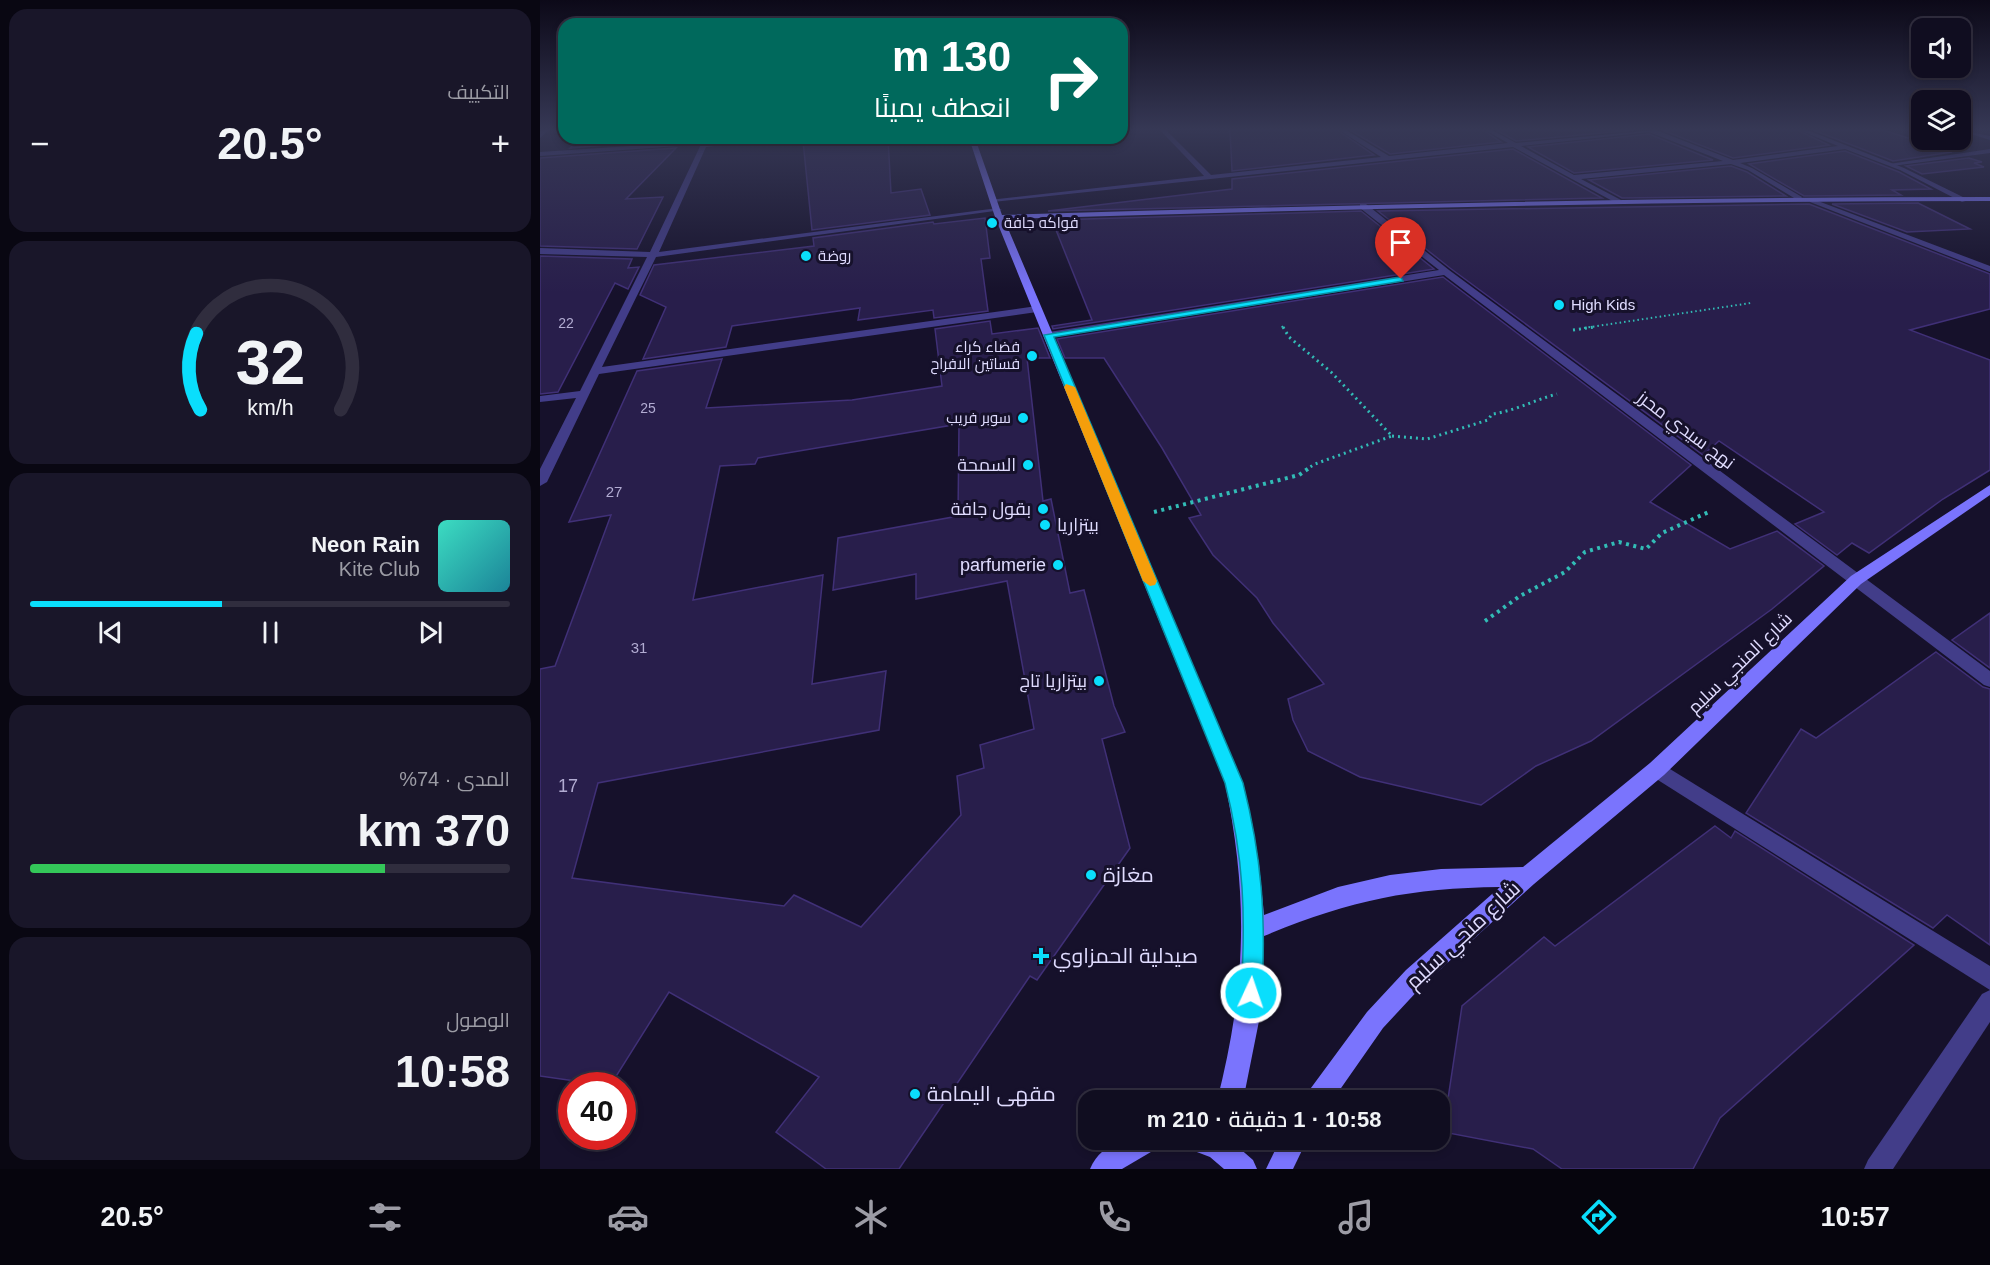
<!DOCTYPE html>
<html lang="ar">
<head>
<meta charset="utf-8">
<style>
  :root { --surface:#100d20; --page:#191629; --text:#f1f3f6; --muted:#9c9ca5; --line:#302d3e; --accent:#0adefc }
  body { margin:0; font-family:Arial,Cairo,sans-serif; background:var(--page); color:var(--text); direction:rtl; height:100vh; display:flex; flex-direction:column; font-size:22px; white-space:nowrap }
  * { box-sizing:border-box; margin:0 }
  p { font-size:20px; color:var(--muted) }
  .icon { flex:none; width:33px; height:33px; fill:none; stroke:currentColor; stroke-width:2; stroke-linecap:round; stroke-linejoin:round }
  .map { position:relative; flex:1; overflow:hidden; direction:ltr }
  .drawer { display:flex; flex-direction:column; gap:9px; padding:9px; background:#090712; width:540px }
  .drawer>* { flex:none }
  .guide { position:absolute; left:18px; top:18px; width:570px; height:126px; border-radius:18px; box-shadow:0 3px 9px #0003,0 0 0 2px var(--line); direction:rtl; background:#00695c; color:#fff; overflow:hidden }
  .fabs { position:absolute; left:1371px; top:18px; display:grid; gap:12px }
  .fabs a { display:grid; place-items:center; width:60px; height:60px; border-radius:12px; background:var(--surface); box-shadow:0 3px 9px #0003,0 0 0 2px var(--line); font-size:30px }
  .speed { position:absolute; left:18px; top:1072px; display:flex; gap:12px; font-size:30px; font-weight:700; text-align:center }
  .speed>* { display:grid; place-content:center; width:78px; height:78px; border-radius:50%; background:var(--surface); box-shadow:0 3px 9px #0003,0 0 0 2px var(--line); line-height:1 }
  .speed .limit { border:9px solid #d22; background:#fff; color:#111 }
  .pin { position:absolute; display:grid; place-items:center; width:51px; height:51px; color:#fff; margin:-62px -26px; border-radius:50% 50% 50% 0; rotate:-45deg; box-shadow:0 0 6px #0007 }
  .pin .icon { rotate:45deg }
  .me { position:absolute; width:66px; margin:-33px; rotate:3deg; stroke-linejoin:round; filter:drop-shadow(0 0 4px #0008) }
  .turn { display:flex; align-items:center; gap:21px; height:126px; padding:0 18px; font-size:27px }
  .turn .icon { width:78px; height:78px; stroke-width:2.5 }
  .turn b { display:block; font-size:42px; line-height:51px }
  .big { font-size:45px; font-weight:600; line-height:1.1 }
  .drawer .tile { flex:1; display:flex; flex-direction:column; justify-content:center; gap:9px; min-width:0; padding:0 21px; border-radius:18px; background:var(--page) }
  .drawer .dial { align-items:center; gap:0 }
  .dial svg { height:156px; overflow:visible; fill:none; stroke:var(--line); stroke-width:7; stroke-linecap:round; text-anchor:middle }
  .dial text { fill:var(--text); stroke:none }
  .song { display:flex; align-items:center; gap:18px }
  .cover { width:72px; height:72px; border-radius:9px; background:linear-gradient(135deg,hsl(170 70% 55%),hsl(190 70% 35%)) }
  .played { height:6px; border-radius:3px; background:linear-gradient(90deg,var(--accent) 40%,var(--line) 40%) }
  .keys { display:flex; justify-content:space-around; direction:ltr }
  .heat { display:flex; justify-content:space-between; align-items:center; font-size:33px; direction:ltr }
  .charge { height:9px; border-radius:4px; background:linear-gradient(90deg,#34c759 74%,var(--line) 0) }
  .trip { position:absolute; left:538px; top:1090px; width:372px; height:60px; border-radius:18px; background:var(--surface); box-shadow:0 3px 9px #0003,0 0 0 2px var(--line); font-weight:600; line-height:60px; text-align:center; direction:rtl }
  .dock { display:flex; height:96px; justify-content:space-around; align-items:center; background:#06050d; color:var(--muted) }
  .dock .icon { width:42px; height:42px }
  .dock .on { color:var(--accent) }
  .dock b { font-size:27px; color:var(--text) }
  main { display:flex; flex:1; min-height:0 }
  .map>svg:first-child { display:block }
  .building { fill:#281e4b; stroke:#403077; stroke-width:1.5; fill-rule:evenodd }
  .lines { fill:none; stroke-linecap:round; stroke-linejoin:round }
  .path-far2 { stroke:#32bcb6; stroke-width:2; stroke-dasharray:1.5 3; stroke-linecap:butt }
  .path-far1 { stroke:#32bcb6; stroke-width:3; stroke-dasharray:2 4; stroke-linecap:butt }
  .path { stroke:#32bcb6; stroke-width:4; stroke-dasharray:3 4.5; stroke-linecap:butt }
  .lane { fill:#423d89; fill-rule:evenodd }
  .street { fill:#423d89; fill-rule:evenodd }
  .secondary { fill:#7a74fd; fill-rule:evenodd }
  .route { fill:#0adefc; stroke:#0690a4; stroke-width:1.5 }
  .slow { fill:#f59e0b }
  .poi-dot { fill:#0adefc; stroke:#16112b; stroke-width:2 }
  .labels { text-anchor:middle; stroke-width:6; stroke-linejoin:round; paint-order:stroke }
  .far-number-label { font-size:14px; fill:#b2acd2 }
  .far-poi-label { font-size:15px; fill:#e0dcff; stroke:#16112b; text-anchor:start }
  .number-label { font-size:15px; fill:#b2acd2 }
  .street-label { font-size:18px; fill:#e0dcff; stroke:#16112b }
  .poi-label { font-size:18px; fill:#e0dcff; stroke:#16112b; text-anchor:end }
  .near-number-label { font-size:18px; fill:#b2acd2 }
  .near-poi-label { font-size:21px; fill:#e0dcff; stroke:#16112b; text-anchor:start }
  .near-street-label { font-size:21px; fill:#e0dcff; stroke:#16112b }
</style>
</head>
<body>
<main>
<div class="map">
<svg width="1450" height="1169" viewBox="0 0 1450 1169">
  <rect width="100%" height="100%" fill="#16112b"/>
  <g class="building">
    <path d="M690,130H797L834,155L692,171Z"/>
    <path d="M810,130H943L961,142L850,154Z"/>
    <path d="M956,130H1094L976,141Z"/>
    <path d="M1122,130H1257L1289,145L1193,158Z"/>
    <path d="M1273,130H1343L1412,152L1353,161Z"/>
    <path d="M1109,134L1173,160L1034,173L988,147Z"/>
    <path d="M41,138H146L30,148Z"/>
    <path d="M290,138H348L351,193L381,189L390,215L272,230L263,141Z"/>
    <path d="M136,148L86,199L123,197L97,249L0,246V158Z"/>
    <path d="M973,149L1062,198L508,211L692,189V179Z"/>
    <path d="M1305,151L1359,172L1391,189L1352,190L1361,195L1264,196L1209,164Z"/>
    <path d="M1429,158L1442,162L1434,163L1444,167L1382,174L1366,166Z"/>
    <path d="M1191,166L1207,172L1246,196L1082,198L1049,180Z"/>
    <path d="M1378,203L1430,229L1367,232L1292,204Z"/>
    <path d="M1269,204L1450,274V309L1370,330L1450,360V470L1403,499L1329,553L1312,543L1297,555L1255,524L1284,512L1179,441L1163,455L910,268L838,211Z"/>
    <path d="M821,211L894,269L513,329L512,326L552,320L512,220Z"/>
    <path d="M445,218L450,258L441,259L448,311L394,318L393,310L318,320L320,308L192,326L186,347L103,359L126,307L100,295L114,265L274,246L273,238L393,222L394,224Z"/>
    <path d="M0,256L92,259L88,268L99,267L88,289L75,283L18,392L0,394Z"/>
    <path d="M903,277L1151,465L1110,502L1190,549L1237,531L1284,566L1232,609L1051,741L996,766L941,805L820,777L768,751L753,720L748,699L784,684L733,623L717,598L673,555L649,518L661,515L622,448L564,358H525L517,339Z"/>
    <path d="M450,321L452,334L498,328L510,358H487L503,501L511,499L530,593L544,590L574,706L585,732L562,739L590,848L497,980L490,976L359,1169H286L236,1132L279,1077L129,992L70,1086L0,1076V669L15,666L71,515L29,522L97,371L182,359L166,408L312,400L402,386L395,329ZM419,424L418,516L298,538L293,590L376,574V599L467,581L494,729L440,745L444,768L417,776L421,815L321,927L254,895L244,906L32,878L58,783L339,730L346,671L272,684L283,575L153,600L180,466L215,464L218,458Z"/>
    <path d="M1450,613V668L1412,640Z"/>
    <path d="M1396,652L1443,687L1450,689V945L1407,915L1393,928L1206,813L1261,729L1276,738Z"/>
    <path d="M1175,826L1191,838L1195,831L1374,945L1180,1118L1153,1169H1022L993,1149L903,1132L922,1006L1004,937L1015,946Z"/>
  </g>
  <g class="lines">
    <g class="path-far2">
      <path d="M742,326L743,328"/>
      <path d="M1044,328L1211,303"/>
    </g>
    <g class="path-far1">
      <path d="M743,327L749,337L791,372L852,436L775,464L767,469"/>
      <path d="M1033,330L1054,327"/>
      <path d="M852,436L887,439L948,420L952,414C975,411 994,400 1017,394"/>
    </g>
    <g class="path">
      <path d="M614,512L759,475L769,468"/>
      <path d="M945,621L980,596L1025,572L1045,552L1079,542L1106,549L1122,533L1171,511"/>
    </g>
    <g class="lane">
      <path d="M167,141L165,144L0,156V152Z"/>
      <path d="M1450,149V153L1352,166L1349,164Z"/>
      <path d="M1117,761L1450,966V990L1110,775L1108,769L1110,763Z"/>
      <path d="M1450,990V1022L1353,1169H1324L1328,1160L1442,994Z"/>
    </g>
    <g class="street">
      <path d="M3,130H9L0,138V132Z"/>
      <path d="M620,130H626L671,175L841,157L799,130H806L849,156L968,143L945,130H952L976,143L1116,130L1193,160L1298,146L1259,130H1267L1364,168L1429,200L1422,202L1360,170L1305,149L1200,163L1212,168L1262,197L1259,201L1208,170L1191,164L1041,179L1081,200L1078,204L973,147L453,202L449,200L664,176ZM1109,132L1183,161L1034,175L981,146Z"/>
      <path d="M1420,130L1450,136V140L1421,131Z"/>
      <path d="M164,138H170L168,143L237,138L166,147L119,252L458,208L462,210L116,257L62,367L497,306L502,309L497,312L59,374L7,482L0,486V469L36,398L0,402V396L40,391L107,257L0,254V248L110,252Z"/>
      <path d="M1270,198L1450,266V272L1270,202Z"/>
      <path d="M820,204H826L909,270L1450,671V687L1444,685L904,275L509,338L504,335L509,332L899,270L820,208Z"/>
    </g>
    <g class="secondary">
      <path d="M429,138H435L462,215C791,205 1121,197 1450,197V201C1121,201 793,209 464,219L703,783L719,864L724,915L798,887L850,875L901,869L983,867L1110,763L1311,576L1450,485V495L1321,584L1124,775L994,884L882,986L843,1028L792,1101H764L768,1092L827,1012L866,970L960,887C869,888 808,901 724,936L719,1021L703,1101H677C706,987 709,898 685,783L455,217Z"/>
      <path d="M581,1140H620L616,1149L582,1169H550C556,1154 567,1147 581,1140Z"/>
      <path d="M645,1140H690L713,1160L717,1169H684L670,1157L649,1149Z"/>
      <path d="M740,1140H767L753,1169H726Z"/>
    </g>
  </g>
  <linearGradient id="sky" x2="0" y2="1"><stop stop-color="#0c0918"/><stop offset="0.44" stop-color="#363855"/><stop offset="1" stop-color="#363855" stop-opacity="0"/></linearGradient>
  <rect width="1450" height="293" fill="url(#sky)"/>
  <path class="route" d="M861,277L863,281L514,337L703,783C722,858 726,916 722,993L719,1001L711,1004L704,1001L701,993C706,916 704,858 685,783L504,335Z"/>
  <path class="slow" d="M526,384L535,387L617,581L615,585L610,586L603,581L524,387Z"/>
  <g class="poi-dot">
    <circle cx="452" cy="223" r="6"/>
    <circle cx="266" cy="256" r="6"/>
    <circle cx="1019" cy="305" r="6"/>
    <circle cx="492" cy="356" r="6"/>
    <circle cx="483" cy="418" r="6"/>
    <circle cx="488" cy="465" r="6"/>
    <circle cx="503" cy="509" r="6"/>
    <circle cx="505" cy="525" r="6"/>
    <circle cx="518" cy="565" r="6"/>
    <circle cx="559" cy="681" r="6"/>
    <circle cx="551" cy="875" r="6"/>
    <path d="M498 947h6v6h6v6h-6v6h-6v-6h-6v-6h6z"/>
    <circle cx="375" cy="1094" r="6"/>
  </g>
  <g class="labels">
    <g class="far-number-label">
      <text x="26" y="328">22</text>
      <text x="108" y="413">25</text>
    </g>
    <g class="far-poi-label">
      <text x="464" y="228">فواكه جافة</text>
      <text x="278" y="261">روضة</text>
      <text x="1031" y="310">High Kids</text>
      <text x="480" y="352" text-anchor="end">فضاء كراء<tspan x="480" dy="17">فساتين الافراح</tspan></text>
      <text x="471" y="423" text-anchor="end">سوبر فريب</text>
    </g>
    <g class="number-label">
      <text x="74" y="497">27</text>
      <text x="99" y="653">31</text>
    </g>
    <g class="street-label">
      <text transform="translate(1146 430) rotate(37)" y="6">نهج سيدي محرز</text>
      <text transform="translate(1200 663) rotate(-44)" y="6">شارع المنجي سليم</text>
    </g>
    <g class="poi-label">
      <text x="476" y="471">السمحة</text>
      <text x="491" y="515">بقول جافة</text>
      <text x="517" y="531" text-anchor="start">بيتزاريا</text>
      <text x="506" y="571">parfumerie</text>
      <text x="547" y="687">بيتزاريا تاج</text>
    </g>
    <g class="near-number-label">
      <text x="28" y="792">17</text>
    </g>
    <g class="near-poi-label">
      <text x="563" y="882">مغازة</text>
      <text x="513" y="963">صيدلية الحمزاوي</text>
      <text x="387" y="1101">مقهى اليمامة</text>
    </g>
    <g class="near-street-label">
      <text transform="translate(923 935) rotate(-43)" y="7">شارع منجي سليم</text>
    </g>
  </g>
</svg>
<div class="fabs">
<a><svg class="icon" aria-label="sound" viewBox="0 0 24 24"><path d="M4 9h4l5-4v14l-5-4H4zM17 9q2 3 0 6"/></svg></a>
<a><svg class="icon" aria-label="layers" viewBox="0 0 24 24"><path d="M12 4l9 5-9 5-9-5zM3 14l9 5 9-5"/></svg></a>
</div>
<div class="speed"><div class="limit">40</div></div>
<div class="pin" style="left:861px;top:279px;background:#d93025"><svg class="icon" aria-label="arrive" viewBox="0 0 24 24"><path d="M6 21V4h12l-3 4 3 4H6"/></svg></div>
<svg class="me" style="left:711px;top:993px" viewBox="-20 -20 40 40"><circle r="17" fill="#0adefc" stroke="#fff" stroke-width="3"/><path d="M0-11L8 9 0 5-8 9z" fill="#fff"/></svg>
<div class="trip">10:58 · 1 دقيقة · 210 m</div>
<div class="guide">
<div class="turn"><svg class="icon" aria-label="right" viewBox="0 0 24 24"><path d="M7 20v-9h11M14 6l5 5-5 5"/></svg><div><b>130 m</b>انعطف يمينًا</div></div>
</div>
</div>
<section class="drawer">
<div class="tile"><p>التكييف</p>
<div class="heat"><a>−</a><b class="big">20.5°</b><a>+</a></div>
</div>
<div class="tile dial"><svg viewBox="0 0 100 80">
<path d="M14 69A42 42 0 1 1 86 69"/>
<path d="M14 69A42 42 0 0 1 12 30" stroke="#0adefc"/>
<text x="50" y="56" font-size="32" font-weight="700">32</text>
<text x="50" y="72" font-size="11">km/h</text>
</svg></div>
<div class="tile">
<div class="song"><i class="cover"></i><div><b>Neon Rain</b><p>Kite Club</p></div></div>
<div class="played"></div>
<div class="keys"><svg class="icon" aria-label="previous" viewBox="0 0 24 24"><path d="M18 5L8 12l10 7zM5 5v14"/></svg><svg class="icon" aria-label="pause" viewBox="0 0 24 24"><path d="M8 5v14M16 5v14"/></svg><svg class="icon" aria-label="next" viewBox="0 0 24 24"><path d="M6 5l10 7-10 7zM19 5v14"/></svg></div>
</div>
<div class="tile"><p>المدى · 74%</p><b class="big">370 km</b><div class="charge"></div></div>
<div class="tile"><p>الوصول</p><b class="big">10:58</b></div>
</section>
</main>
<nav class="dock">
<b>10:57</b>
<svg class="icon on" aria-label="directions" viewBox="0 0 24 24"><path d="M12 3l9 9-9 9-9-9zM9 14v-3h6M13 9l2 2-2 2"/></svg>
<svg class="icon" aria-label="music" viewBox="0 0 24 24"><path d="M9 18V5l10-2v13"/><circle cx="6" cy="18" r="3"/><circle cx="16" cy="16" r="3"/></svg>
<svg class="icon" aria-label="phone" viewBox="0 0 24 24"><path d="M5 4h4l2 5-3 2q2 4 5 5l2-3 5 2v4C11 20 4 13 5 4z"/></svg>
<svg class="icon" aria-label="climate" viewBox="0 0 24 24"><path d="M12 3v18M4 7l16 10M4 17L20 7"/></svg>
<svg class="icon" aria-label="car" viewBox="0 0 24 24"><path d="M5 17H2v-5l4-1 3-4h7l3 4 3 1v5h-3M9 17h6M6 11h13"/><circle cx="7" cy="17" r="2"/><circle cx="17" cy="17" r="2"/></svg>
<svg class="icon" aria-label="filters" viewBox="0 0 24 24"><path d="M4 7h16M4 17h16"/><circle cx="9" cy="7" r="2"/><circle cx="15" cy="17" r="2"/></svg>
<b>20.5°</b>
</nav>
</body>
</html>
